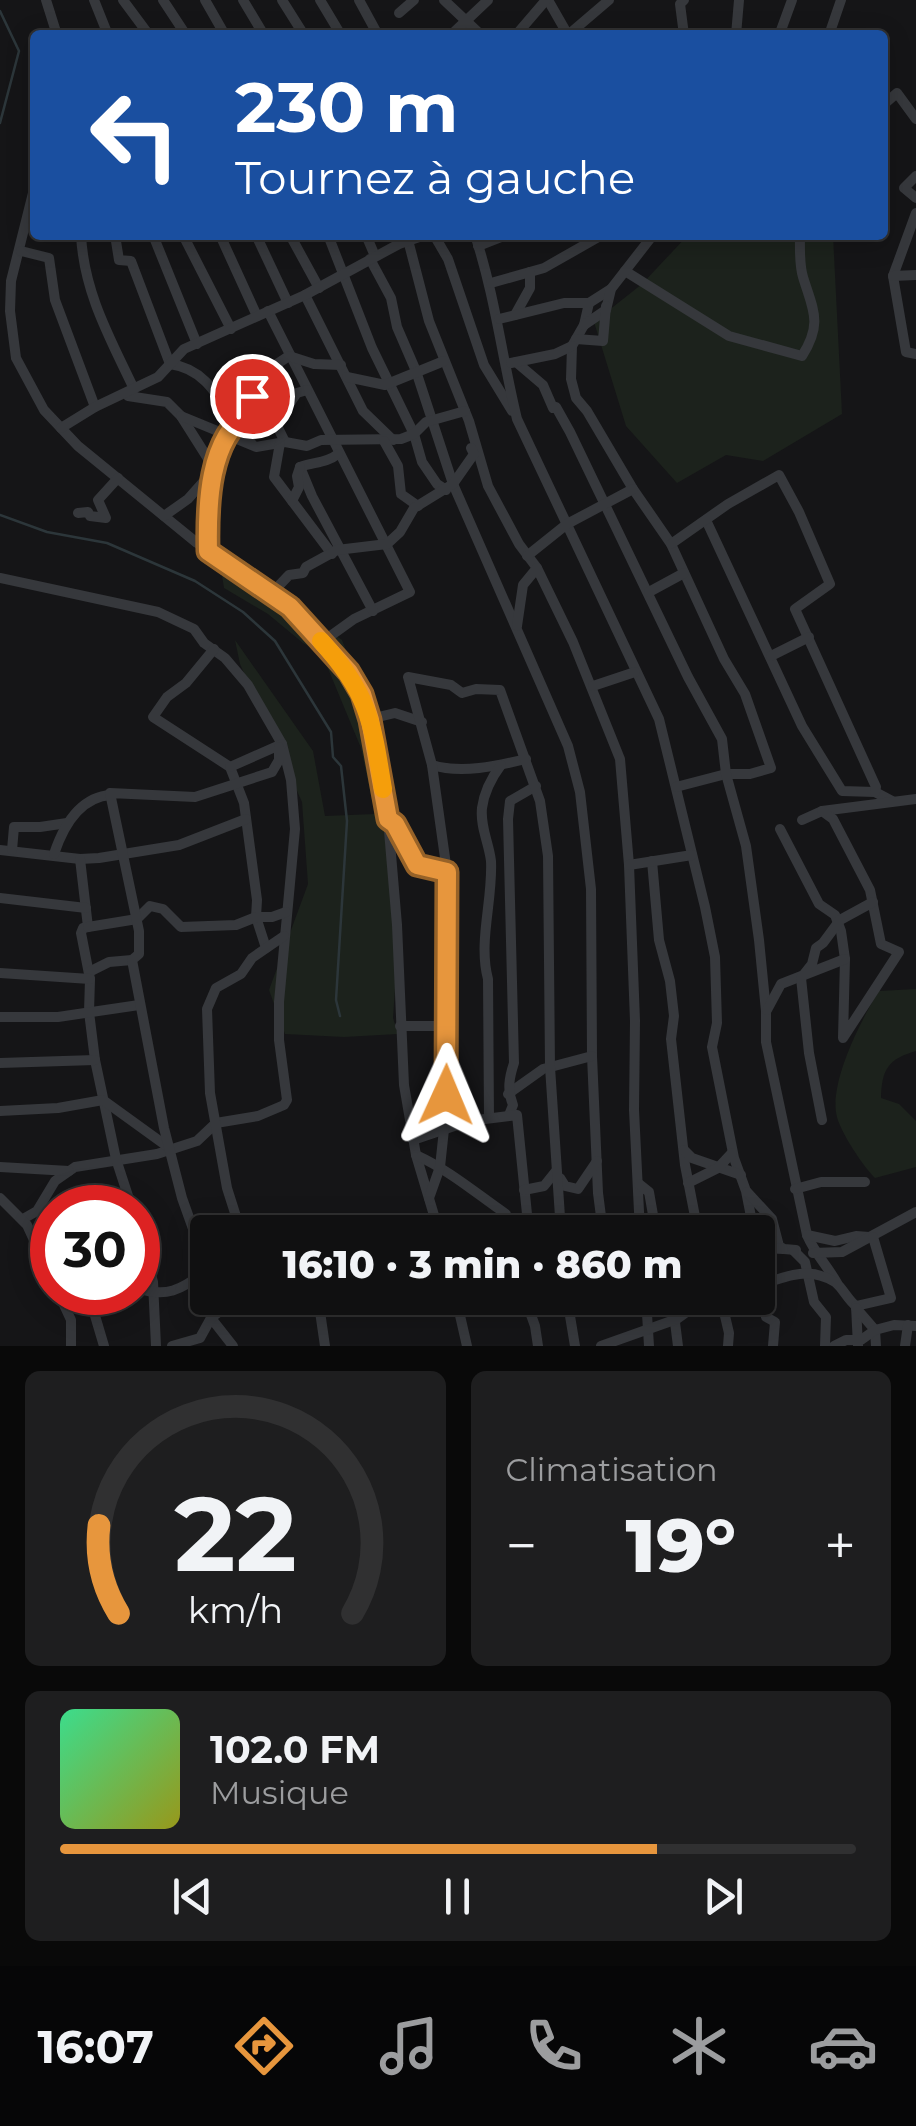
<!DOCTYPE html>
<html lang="fr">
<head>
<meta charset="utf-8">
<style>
  :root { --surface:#101011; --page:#1e1e1f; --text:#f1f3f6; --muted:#9c9d9f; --line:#303031; --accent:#e7963d }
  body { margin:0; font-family:Montserrat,sans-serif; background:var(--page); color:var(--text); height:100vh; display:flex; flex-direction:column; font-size:38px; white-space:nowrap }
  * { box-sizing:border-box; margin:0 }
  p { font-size:32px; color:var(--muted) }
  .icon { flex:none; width:55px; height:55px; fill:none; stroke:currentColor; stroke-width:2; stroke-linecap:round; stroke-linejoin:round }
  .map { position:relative; height:1346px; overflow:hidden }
  .drawer { display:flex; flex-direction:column; gap:25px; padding:25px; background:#090909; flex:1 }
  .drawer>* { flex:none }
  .guide { position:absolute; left:30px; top:30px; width:858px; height:210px; border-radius:10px; box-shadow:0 5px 25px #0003,0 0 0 2px var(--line); background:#1a4fa0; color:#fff; overflow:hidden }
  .speed { position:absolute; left:30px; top:1185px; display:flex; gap:20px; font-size:50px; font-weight:700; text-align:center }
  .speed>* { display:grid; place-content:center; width:130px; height:130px; border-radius:50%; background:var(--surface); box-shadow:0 5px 25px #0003,0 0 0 2px var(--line); line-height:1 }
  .speed .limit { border:15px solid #d22; background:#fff; color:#111 }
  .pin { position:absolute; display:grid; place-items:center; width:85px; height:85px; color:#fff; margin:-42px; border:5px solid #fff; border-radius:50%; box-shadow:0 2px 10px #0007 }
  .me { position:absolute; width:110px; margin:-55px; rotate:1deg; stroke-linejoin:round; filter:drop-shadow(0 0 8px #0008) }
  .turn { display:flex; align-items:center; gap:35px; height:210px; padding:0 40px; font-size:45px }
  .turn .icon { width:130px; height:130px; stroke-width:2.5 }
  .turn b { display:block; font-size:70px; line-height:85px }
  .big { font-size:75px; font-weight:800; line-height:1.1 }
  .drawer .widget { flex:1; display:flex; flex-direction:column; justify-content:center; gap:15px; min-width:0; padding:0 35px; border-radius:15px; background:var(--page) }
  .drawer .dial { align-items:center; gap:0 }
  .dial svg { height:260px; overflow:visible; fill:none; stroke:var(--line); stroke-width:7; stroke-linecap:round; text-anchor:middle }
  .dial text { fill:var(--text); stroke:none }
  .song { display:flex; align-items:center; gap:30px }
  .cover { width:120px; height:120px; border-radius:15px; background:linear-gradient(135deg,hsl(150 70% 55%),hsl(60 70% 35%)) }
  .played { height:10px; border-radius:5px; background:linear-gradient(90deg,var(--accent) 75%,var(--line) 75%) }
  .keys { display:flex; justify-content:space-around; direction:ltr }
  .heat { display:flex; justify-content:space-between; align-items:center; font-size:55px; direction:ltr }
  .drawer .tiles { flex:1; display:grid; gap:25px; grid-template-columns:1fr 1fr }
  .widget:last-child { grid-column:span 2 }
  .trip { position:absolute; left:190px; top:1215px; width:585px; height:100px; border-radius:10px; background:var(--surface); box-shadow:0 5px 25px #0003,0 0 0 2px var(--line); font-weight:800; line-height:100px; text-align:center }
  .tabs { display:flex; height:160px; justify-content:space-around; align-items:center; background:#060607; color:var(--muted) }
  .tabs .icon { width:70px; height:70px }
  .tabs .selected { color:var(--accent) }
  .tabs b { font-size:45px; color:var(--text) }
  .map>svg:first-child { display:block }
  .green { fill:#1c221c }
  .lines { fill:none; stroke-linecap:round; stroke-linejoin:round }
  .stream { stroke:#2c363a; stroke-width:2.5 }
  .minor { stroke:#36383c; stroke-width:10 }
  .route-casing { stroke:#966228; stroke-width:25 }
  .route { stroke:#e7963d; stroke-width:18 }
  .slow { stroke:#f59e0b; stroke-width:18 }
</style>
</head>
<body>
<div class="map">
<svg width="916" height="1346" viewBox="0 0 916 1346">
  <rect width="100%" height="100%" fill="#151517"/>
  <g class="green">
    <path d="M688,235H833L842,414L763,461L726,455L677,483L626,426L594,322L642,284Z"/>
    <path d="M220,563L235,566L342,640L388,759L397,960L393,1018L398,1034L344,1037L285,1034L269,990L308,884L302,802L240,664L235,640L313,751L325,816L375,814L361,748L322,654L303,643L268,614L224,588Z"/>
    <path d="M916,989V1051C888,1059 882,1069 881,1098L899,1104L916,1121V1167L875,1178C863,1166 841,1133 837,1117C828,1084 862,1018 879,991Z"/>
  </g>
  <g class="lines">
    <g class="stream">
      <path d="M0,11L19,51L0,123"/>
      <path d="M0,515L47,532L107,543L195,581L243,612L275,641L331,732L333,757L341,766L347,821L336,1000L340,1016"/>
    </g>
    <g class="minor">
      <path d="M46,0L57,35"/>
      <path d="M94,0L108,35"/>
      <path d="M123,0L149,35"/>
      <path d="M163,0L186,35"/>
      <path d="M205,0L225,35"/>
      <path d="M243,0L264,35"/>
      <path d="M282,0L304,35"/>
      <path d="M320,0L341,35"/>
      <path d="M359,0L378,35"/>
      <path d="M444,0L481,35"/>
      <path d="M548,0L568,35"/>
      <path d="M684,0L680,4L684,35"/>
      <path d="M399,13L414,0"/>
      <path d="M780,33L792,0"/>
      <path d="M451,35L488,0"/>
      <path d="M516,35L546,0"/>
      <path d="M568,35L609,0"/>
      <path d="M736,35L739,0"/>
      <path d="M829,35L841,0"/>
      <path d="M882,106L897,93L916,119"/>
      <path d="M916,176L904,188L916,198"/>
      <path d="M35,185L11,281L10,311L16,358L44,410L78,446L197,543L289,607L349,673L362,694L372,728L388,819L397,925L404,1085L416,1155L439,1232"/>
      <path d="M916,213L893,276L906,352L916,354"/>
      <path d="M81,235C84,293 110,338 134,389"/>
      <path d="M115,235L119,260L131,261L170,364C215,370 224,415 252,444"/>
      <path d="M153,235L197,344"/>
      <path d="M183,235L231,329"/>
      <path d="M220,235L257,316"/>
      <path d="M256,235L288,303"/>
      <path d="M290,235L319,288"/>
      <path d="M328,235L372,348L414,434L422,462L437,484L446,490"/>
      <path d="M366,235L375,256"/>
      <path d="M434,235L448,259L484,365L512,411"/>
      <path d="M475,235C495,296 502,357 517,419L659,719L705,907L715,957L717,1023L712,1047L734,1158L746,1191L754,1232"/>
      <path d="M408,240L429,321L469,421L488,486L519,544L537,568L573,642L620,759L629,865L635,1021L634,1110L640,1232"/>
      <path d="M478,246L506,235"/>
      <path d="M21,251L49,258L55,300L95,407"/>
      <path d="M370,259L391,298L397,327L416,371L453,484L568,746L580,792L591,889L592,1056L598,1193L603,1232"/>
      <path d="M625,271L729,336L802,356C823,323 813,310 803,277C799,264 800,248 800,235"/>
      <path d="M893,276L916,275"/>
      <path d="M491,283L544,268L602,235"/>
      <path d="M305,295L363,411L393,440"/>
      <path d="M589,303L584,325L572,346L571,379L576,398L587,411L633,489L671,544L724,659L745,694L771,768L750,774H726L676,787"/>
      <path d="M268,311L410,592L354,619L322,642"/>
      <path d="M515,315L530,288V272"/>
      <path d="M499,319L564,303H589L611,289"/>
      <path d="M584,325L606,310L611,289L653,235"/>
      <path d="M576,339L603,341L606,306"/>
      <path d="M516,362L543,385L553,408L556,407L570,432L688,677L722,739L726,774L746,846L759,940L766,1011V1042L807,1235C815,1254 827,1265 837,1283"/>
      <path d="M511,363L555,354L572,346"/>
      <path d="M347,377L385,385L444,361"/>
      <path d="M258,387L285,442"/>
      <path d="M128,396L167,402L181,416L212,465"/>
      <path d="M181,416L256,447L285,442L307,446L321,440L401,439L414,434L426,422L465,411"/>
      <path d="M276,423L297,393L307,390"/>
      <path d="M61,428L95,407L158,377L184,349L305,295L399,244L425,235"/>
      <path d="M384,441L398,466L401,494L418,506"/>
      <path d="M280,443L274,477L332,554"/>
      <path d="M300,467L312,496L373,611"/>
      <path d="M300,467C314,462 327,463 338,454"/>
      <path d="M292,501L299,487L297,476L300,467"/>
      <path d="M78,513L88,512L90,516L106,518L98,500L118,478"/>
      <path d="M164,516L188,499L212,472"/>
      <path d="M706,520L802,726L842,791L875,792L892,801"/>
      <path d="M671,544L728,504L779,475L799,512L830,584L795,609L876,787L875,792"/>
      <path d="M208,551C206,504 207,440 250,411L251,399L258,387L254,379L289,356L314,364L341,365"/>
      <path d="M527,556L567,524L633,489"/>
      <path d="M0,578L158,612L194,629L204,643L225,658L248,685L282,744L291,780L295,829L279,1002V1040L287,1100L284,1105L258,1116L216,1123L197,1141L157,1154L75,1167L55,1181L37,1211L23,1219"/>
      <path d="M649,592L684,573"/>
      <path d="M271,594L289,575L303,573L306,567L337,550L387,544L400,532L414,508L453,484L474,454L471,448"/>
      <path d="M517,626L523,585L537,568"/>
      <path d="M214,649L186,683L167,697L153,717L230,767L244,803L257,900L256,917L266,948"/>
      <path d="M771,656L809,637"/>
      <path d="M593,686L635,672"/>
      <path d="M370,719L395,713L422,722"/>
      <path d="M432,765C461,774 497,766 526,759"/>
      <path d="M230,767L282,744"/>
      <path d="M389,819L395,824L417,865L447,872"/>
      <path d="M802,820L822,811L916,799"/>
      <path d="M780,829L819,904L835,915L841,931L845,959L843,1038L899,952L881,944L870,890L833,819L822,811"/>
      <path d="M0,850L80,859L99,858L179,845L246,819"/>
      <path d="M12,850L14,827H40L67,823"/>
      <path d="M54,854C63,827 79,797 111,795"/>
      <path d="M80,859L88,927L83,928L81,933L90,979L89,1012L95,1060L116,1159L132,1208"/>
      <path d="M652,861L659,940L670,981L674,1016L671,1039L685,1165L698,1232"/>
      <path d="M629,865L692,855"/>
      <path d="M0,898L86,908"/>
      <path d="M88,927L137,919L150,906L163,909L181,927L236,925L256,917H272L286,912"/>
      <path d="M89,972L109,962L132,960"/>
      <path d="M0,973L90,979"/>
      <path d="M767,1010L781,984L845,959"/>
      <path d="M0,1017H58L139,1005"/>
      <path d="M400,1026H446"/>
      <path d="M0,1063L95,1060"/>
      <path d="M508,1094L543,1069L592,1056"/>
      <path d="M0,1111L58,1108L103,1100L168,1147"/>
      <path d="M509,1115L513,1105C507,1090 509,1078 514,1063L508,819L510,801L536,786"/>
      <path d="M489,1118L488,979C478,942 493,900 491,861C489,843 480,827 482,808C484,793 492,777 501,765"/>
      <path d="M822,1120L809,1053L801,978L812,964L816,948L823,943L840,920L873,902"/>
      <path d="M413,1140L469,1121L517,1115L528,1224L524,1232"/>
      <path d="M684,1150L692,1158L741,1175"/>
      <path d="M416,1155C449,1170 477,1194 506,1214V1224L516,1232"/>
      <path d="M0,1167L69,1171"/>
      <path d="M560,1178L565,1186L578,1189L597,1161"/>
      <path d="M688,1183L718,1168L732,1153"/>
      <path d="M639,1184L649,1192L656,1232"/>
      <path d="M795,1189L821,1182H865"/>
      <path d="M524,1190L544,1186L556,1171"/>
      <path d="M747,1192L772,1219L779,1246L784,1249L796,1250"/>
      <path d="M0,1198L27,1225L52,1279"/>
      <path d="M429,1198L440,1167L445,1120L447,872L432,765L408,677L451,685L462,693L476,689L500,690L540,801L548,856L550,1067L561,1232"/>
      <path d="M138,1225L153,1282L156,1346"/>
      <path d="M241,1232L227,1188L210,1093L207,1009L216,988L241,974L252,958L284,936"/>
      <path d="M807,1235L835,1241L856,1236L869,1237"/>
      <path d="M758,1244L764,1248L783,1249"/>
      <path d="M793,1250L805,1262L814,1302L826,1317L825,1346"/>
      <path d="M813,1253L842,1252L916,1212"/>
      <path d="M758,1260L766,1317L775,1322L773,1346"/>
      <path d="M758,1286C786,1276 808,1266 835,1282C842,1287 848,1300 856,1306L858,1346"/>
      <path d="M138,1288C165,1298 182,1290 204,1272"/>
      <path d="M58,1292L71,1320V1346"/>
      <path d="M88,1292L104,1346"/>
      <path d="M208,1292L204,1272L206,1265L182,1198L164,1128L132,960L139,954V931L110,793L195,797L272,772L279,760V747"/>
      <path d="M209,1298L211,1318L233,1346"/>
      <path d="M318,1298L325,1346"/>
      <path d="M456,1298L467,1346"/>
      <path d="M525,1298L535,1326L538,1346"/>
      <path d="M567,1298L575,1346"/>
      <path d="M646,1298L649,1346"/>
      <path d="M672,1298L678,1346"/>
      <path d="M721,1299L729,1333L728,1346"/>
      <path d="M856,1306L891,1298L873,1237"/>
      <path d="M856,1308L875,1330L876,1346"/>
      <path d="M172,1346L200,1338L211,1318L237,1298"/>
      <path d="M601,1346L677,1319L695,1306L724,1298"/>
      <path d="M834,1346L846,1340H861L875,1330L894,1325L916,1326"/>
      <path d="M905,1346L908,1325"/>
    </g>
  </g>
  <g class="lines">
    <defs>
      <path id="route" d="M252,396L250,411C208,439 207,505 208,551L290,607L349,672L362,694L370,720L388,819L395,824L417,865L447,872L446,1095"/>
    </defs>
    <use href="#route" class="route-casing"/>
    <use href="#route" class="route"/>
    <path class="slow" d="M321,641C369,694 372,721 383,789"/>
  </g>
</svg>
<div class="speed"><div class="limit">30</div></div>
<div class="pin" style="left:252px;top:396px;background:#d93025"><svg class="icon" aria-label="arrive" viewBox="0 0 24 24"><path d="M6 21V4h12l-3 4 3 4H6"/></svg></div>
<svg class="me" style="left:446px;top:1095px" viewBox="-20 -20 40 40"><path d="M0-17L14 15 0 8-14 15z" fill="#e7963d" stroke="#fff" stroke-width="4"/></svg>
<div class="trip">16:10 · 3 min · 860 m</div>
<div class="guide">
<div class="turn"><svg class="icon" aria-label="left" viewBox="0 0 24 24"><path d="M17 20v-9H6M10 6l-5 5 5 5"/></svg><div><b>230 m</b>Tournez à gauche</div></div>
</div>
</div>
<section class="drawer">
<div class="tiles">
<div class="widget dial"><svg viewBox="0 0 100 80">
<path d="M14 69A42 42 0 1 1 86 69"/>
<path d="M14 69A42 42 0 0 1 8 42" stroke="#e7963d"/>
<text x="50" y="56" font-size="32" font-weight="700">22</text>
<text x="50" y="72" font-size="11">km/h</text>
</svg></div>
<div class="widget"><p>Climatisation</p>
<div class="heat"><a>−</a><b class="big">19°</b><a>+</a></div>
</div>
<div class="widget">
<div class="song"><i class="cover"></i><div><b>102.0 FM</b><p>Musique</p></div></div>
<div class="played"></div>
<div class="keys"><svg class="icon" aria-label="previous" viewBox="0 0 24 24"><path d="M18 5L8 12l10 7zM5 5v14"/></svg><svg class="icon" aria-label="pause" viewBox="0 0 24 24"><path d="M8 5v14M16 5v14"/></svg><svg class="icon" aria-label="next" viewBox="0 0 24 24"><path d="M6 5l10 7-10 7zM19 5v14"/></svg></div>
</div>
</div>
</section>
<nav class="tabs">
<b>16:07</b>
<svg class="icon selected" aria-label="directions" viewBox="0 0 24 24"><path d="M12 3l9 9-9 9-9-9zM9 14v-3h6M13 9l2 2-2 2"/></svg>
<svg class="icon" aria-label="music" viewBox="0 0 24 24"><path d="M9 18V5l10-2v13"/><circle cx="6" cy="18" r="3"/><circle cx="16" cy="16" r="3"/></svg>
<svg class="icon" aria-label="phone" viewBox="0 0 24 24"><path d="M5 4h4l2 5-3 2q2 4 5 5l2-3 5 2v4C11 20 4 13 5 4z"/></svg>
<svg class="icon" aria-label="climate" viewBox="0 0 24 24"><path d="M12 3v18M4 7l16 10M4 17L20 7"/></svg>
<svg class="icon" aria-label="car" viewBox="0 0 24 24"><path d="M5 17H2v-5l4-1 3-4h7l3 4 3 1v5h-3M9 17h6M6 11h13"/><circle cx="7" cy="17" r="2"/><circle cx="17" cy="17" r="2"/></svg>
</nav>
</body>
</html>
